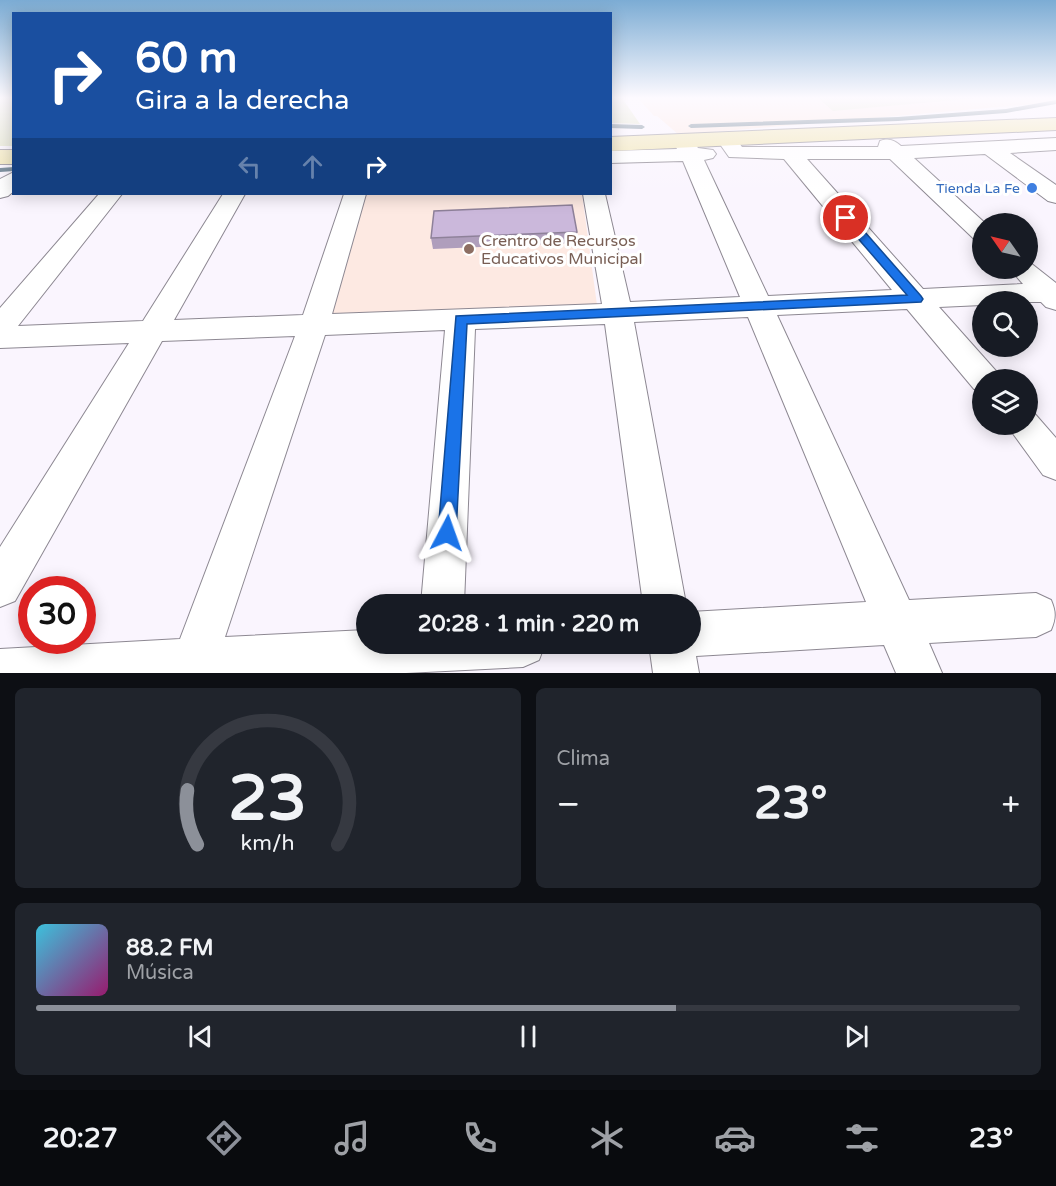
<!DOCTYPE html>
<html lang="es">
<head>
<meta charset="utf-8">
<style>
  :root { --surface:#171b24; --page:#20242c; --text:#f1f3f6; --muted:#9ea1a6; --line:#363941; --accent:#8c9099 }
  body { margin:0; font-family:"Varela Round",sans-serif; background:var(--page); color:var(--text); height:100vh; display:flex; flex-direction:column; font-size:22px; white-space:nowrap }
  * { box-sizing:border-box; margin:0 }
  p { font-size:20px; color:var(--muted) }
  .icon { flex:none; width:33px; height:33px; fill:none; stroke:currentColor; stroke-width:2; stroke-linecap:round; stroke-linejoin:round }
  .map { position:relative; height:673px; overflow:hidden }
  .details { display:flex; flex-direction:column; gap:15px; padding:15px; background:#0d0f14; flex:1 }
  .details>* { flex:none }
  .guide { position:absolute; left:12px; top:12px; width:600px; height:183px; border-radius:0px; box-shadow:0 3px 15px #0003; background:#1a4fa0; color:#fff; overflow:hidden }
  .needle { width:39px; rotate:304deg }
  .tools { position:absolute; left:972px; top:213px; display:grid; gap:12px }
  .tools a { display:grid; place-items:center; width:66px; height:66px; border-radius:50%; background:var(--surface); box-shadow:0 3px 15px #0003; font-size:30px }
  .speed { position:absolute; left:18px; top:576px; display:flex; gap:12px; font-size:30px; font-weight:700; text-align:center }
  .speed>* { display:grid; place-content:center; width:78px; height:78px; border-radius:50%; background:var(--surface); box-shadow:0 3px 15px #0003; line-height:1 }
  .speed .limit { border:9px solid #d22; background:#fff; color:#111 }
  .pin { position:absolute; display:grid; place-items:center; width:51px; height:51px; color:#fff; margin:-26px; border:3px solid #fff; border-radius:50%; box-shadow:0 2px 6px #0007 }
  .me { position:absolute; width:66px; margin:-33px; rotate:4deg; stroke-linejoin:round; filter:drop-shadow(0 0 4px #0008) }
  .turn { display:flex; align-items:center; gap:21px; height:126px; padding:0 24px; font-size:27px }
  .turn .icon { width:78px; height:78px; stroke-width:2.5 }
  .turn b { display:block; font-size:42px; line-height:51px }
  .lanes { display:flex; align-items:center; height:57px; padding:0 24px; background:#0003; justify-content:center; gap:30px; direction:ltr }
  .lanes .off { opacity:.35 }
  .big { font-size:45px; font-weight:700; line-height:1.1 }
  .details .widget { flex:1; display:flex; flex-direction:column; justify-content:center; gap:9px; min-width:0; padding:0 21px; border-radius:9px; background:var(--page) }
  .details .dial { align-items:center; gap:0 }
  .dial svg { height:156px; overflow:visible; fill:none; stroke:var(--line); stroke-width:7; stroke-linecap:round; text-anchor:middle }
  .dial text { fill:var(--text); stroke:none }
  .song { display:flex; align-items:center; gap:18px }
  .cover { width:72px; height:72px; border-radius:9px; background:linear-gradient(135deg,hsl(190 70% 55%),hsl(320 70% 35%)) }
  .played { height:6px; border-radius:3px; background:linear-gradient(90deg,var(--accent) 65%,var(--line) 65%) }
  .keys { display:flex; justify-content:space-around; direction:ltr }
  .heat { display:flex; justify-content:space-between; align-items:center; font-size:33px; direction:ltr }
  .details .tiles { flex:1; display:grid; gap:15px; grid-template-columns:1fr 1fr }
  .widget:last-child { grid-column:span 2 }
  .trip { position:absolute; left:356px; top:594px; width:345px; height:60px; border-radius:30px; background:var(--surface); box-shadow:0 3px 15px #0003; font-weight:700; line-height:60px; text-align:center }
  .tabs { display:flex; height:96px; justify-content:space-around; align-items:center; background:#090b0e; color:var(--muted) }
  .tabs .icon { width:42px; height:42px }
  .tabs .selected { color:var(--accent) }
  .tabs b { font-size:27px; color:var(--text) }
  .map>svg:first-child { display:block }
  .education { fill:#fde9e2 }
  .green { fill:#dfe2c5 }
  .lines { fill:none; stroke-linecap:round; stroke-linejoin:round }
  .stream { fill:#5b7385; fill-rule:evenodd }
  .minor-casing { stroke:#8d8892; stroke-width:2 }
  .secondary-casing { stroke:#8d8892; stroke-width:2 }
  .minor { fill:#fff; fill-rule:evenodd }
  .secondary { fill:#f1e6b4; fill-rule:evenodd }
  .wall { fill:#af9ebc }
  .building { fill:#cbb8db; stroke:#8e8199; stroke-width:1.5 }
  .route { fill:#1a73e8; stroke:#114b97; stroke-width:1.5 }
  .shop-dot { fill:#3f7fe0; stroke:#fff; stroke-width:2 }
  .education-dot { fill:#8d6e63; stroke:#fff; stroke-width:2 }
  .labels { text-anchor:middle; stroke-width:6; stroke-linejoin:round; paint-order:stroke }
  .far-shop-label { font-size:14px; fill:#366cbe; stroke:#fff; text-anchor:end }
  .education-label { font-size:16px; fill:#785e54; stroke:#fff; text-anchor:start }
</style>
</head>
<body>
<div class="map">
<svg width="1056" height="673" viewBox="0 0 1056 673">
  <rect width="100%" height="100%" fill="#faf5fe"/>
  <g class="education">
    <path d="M638,98H1056V102L679,135L657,116H654Z"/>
    <path d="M365,194H582L597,305L331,315Z"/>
  </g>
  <g class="green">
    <rect x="0" y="98" width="13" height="48"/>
    <path d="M611,98H622L640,124L611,123Z"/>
    <path d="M818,98H978L833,111Z"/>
  </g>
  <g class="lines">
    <g class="stream">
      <path d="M1056,100V104L1006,113L898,121L691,128L688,126L691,124L898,117L1006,109Z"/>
      <path d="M610,124L642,125L645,127L642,129L610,128Z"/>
      <path d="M14,167V171L0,172V168Z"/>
    </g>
    <defs>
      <g id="minor">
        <path d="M727,134L734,136L742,147H878L880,141C889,138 894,140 901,146L1056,138V150L1010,153L1056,185V203L1048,201L985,154L914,158L986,224H982V240L973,238L890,159H807L923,289L1023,284L1009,268H1028V261L1056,283V310L1046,307L1041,302H982V305L939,307L996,371L1001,380H982V392L974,389L907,309L777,315L909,600L1036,593L1051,600C1056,612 1056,618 1051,630L1036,637L929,643L942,673H896L884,645L696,656L699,673H653L649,644H690V612L866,602L748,317L634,322L686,604H643L605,324L475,329L464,604H421L445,330L325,335L225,637L366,630V644H545L539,660L523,667L406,673H0V649L180,639L295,336L162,341L15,601L0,607V547L129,343L0,348V308L99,194H122L18,326L143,321L223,194H245L174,320L303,315L344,194H366L332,314L602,304L583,194H605L630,302L740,297L683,161L610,163V151L677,149L673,141L676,137H690L698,148L713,150L716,154L713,158L704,160L768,296L892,290L784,159L729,157L717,140L720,136Z"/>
        <path d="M14,172V191L8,196L0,198V179Z"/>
        <path d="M1028,411L1035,414L1056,438V480L1043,475L1006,424H1028Z"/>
      </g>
      <g id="secondary">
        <path d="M1056,118V130L610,151V137Z"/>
        <rect x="0" y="150" width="14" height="14"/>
      </g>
    </defs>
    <use href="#minor" class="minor-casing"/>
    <use href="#secondary" class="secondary-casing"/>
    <use href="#minor" class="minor"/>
    <use href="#secondary" class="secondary"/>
  </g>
  <path class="wall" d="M577,232L576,243L433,249L431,238Z"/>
  <path class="building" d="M572,205L577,232L431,238L434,211Z"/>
  <linearGradient id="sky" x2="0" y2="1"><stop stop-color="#7cacd4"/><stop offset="0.51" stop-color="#fdfaff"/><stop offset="1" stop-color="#fdfaff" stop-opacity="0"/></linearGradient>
  <rect width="1056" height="192" fill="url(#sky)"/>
  <path class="route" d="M846,214L850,215L921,296L923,299L921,302L467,324L456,533L454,539L447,542L441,539L438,533L456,316L907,295L842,220L841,218Z"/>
  <circle class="shop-dot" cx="1032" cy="188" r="6"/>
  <circle class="education-dot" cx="469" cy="249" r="6"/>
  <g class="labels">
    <g class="far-shop-label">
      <text x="1020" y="193">Tienda La Fe</text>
    </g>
    <g class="education-label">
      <text x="481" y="246">Crentro de Recursos<tspan x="481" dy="18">Educativos Municipal</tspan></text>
    </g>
  </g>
</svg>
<div class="tools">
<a><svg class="needle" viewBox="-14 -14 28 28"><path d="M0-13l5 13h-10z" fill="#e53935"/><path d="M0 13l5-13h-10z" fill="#9ea1a6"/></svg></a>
<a><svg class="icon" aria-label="search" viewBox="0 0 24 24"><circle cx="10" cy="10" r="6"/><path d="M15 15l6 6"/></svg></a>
<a><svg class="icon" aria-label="layers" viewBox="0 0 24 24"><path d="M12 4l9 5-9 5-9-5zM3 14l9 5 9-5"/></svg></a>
</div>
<div class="speed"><div class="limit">30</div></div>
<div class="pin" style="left:846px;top:218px;background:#d93025"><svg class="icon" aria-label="arrive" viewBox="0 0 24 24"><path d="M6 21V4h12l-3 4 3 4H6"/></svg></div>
<svg class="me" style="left:447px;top:533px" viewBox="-20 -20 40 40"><path d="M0-17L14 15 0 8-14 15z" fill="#1a73e8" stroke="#fff" stroke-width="4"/></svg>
<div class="trip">20:28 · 1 min · 220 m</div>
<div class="guide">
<div class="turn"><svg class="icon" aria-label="right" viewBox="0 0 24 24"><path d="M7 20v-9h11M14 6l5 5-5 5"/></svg><div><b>60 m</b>Gira a la derecha</div></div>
<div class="lanes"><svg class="icon off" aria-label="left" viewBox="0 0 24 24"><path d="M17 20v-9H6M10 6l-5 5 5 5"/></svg><svg class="icon off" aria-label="ahead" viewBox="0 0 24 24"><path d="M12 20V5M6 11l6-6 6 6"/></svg><svg class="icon" aria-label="right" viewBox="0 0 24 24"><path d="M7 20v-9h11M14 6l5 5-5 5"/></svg></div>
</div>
</div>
<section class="details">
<div class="tiles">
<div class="widget dial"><svg viewBox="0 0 100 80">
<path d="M14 69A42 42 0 1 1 86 69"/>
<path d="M14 69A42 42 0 0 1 9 41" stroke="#8c9099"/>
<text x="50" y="56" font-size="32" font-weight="700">23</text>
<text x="50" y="72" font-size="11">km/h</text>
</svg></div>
<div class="widget"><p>Clima</p>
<div class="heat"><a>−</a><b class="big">23°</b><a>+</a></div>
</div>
<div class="widget">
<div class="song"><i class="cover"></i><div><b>88.2 FM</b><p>Música</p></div></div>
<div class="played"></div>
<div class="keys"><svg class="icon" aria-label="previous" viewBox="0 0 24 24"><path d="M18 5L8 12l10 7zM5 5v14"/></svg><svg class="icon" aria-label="pause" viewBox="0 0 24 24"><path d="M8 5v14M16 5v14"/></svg><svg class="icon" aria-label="next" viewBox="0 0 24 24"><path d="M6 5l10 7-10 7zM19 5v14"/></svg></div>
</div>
</div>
</section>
<nav class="tabs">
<b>20:27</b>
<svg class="icon selected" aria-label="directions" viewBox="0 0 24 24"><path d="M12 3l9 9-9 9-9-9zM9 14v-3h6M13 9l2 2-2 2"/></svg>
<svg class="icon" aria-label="music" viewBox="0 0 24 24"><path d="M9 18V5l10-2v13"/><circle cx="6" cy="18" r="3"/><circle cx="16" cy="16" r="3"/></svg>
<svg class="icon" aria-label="phone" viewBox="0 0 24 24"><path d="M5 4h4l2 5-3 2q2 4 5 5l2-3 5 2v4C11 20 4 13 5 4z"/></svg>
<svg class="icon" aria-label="climate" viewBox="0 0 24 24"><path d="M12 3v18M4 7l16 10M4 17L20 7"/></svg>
<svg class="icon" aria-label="car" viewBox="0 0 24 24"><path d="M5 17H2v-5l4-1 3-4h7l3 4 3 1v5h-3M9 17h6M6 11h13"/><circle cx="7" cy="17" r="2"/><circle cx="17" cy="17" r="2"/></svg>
<svg class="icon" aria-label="filters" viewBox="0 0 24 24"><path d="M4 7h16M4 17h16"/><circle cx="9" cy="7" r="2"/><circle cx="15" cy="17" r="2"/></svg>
<b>23°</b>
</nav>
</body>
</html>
